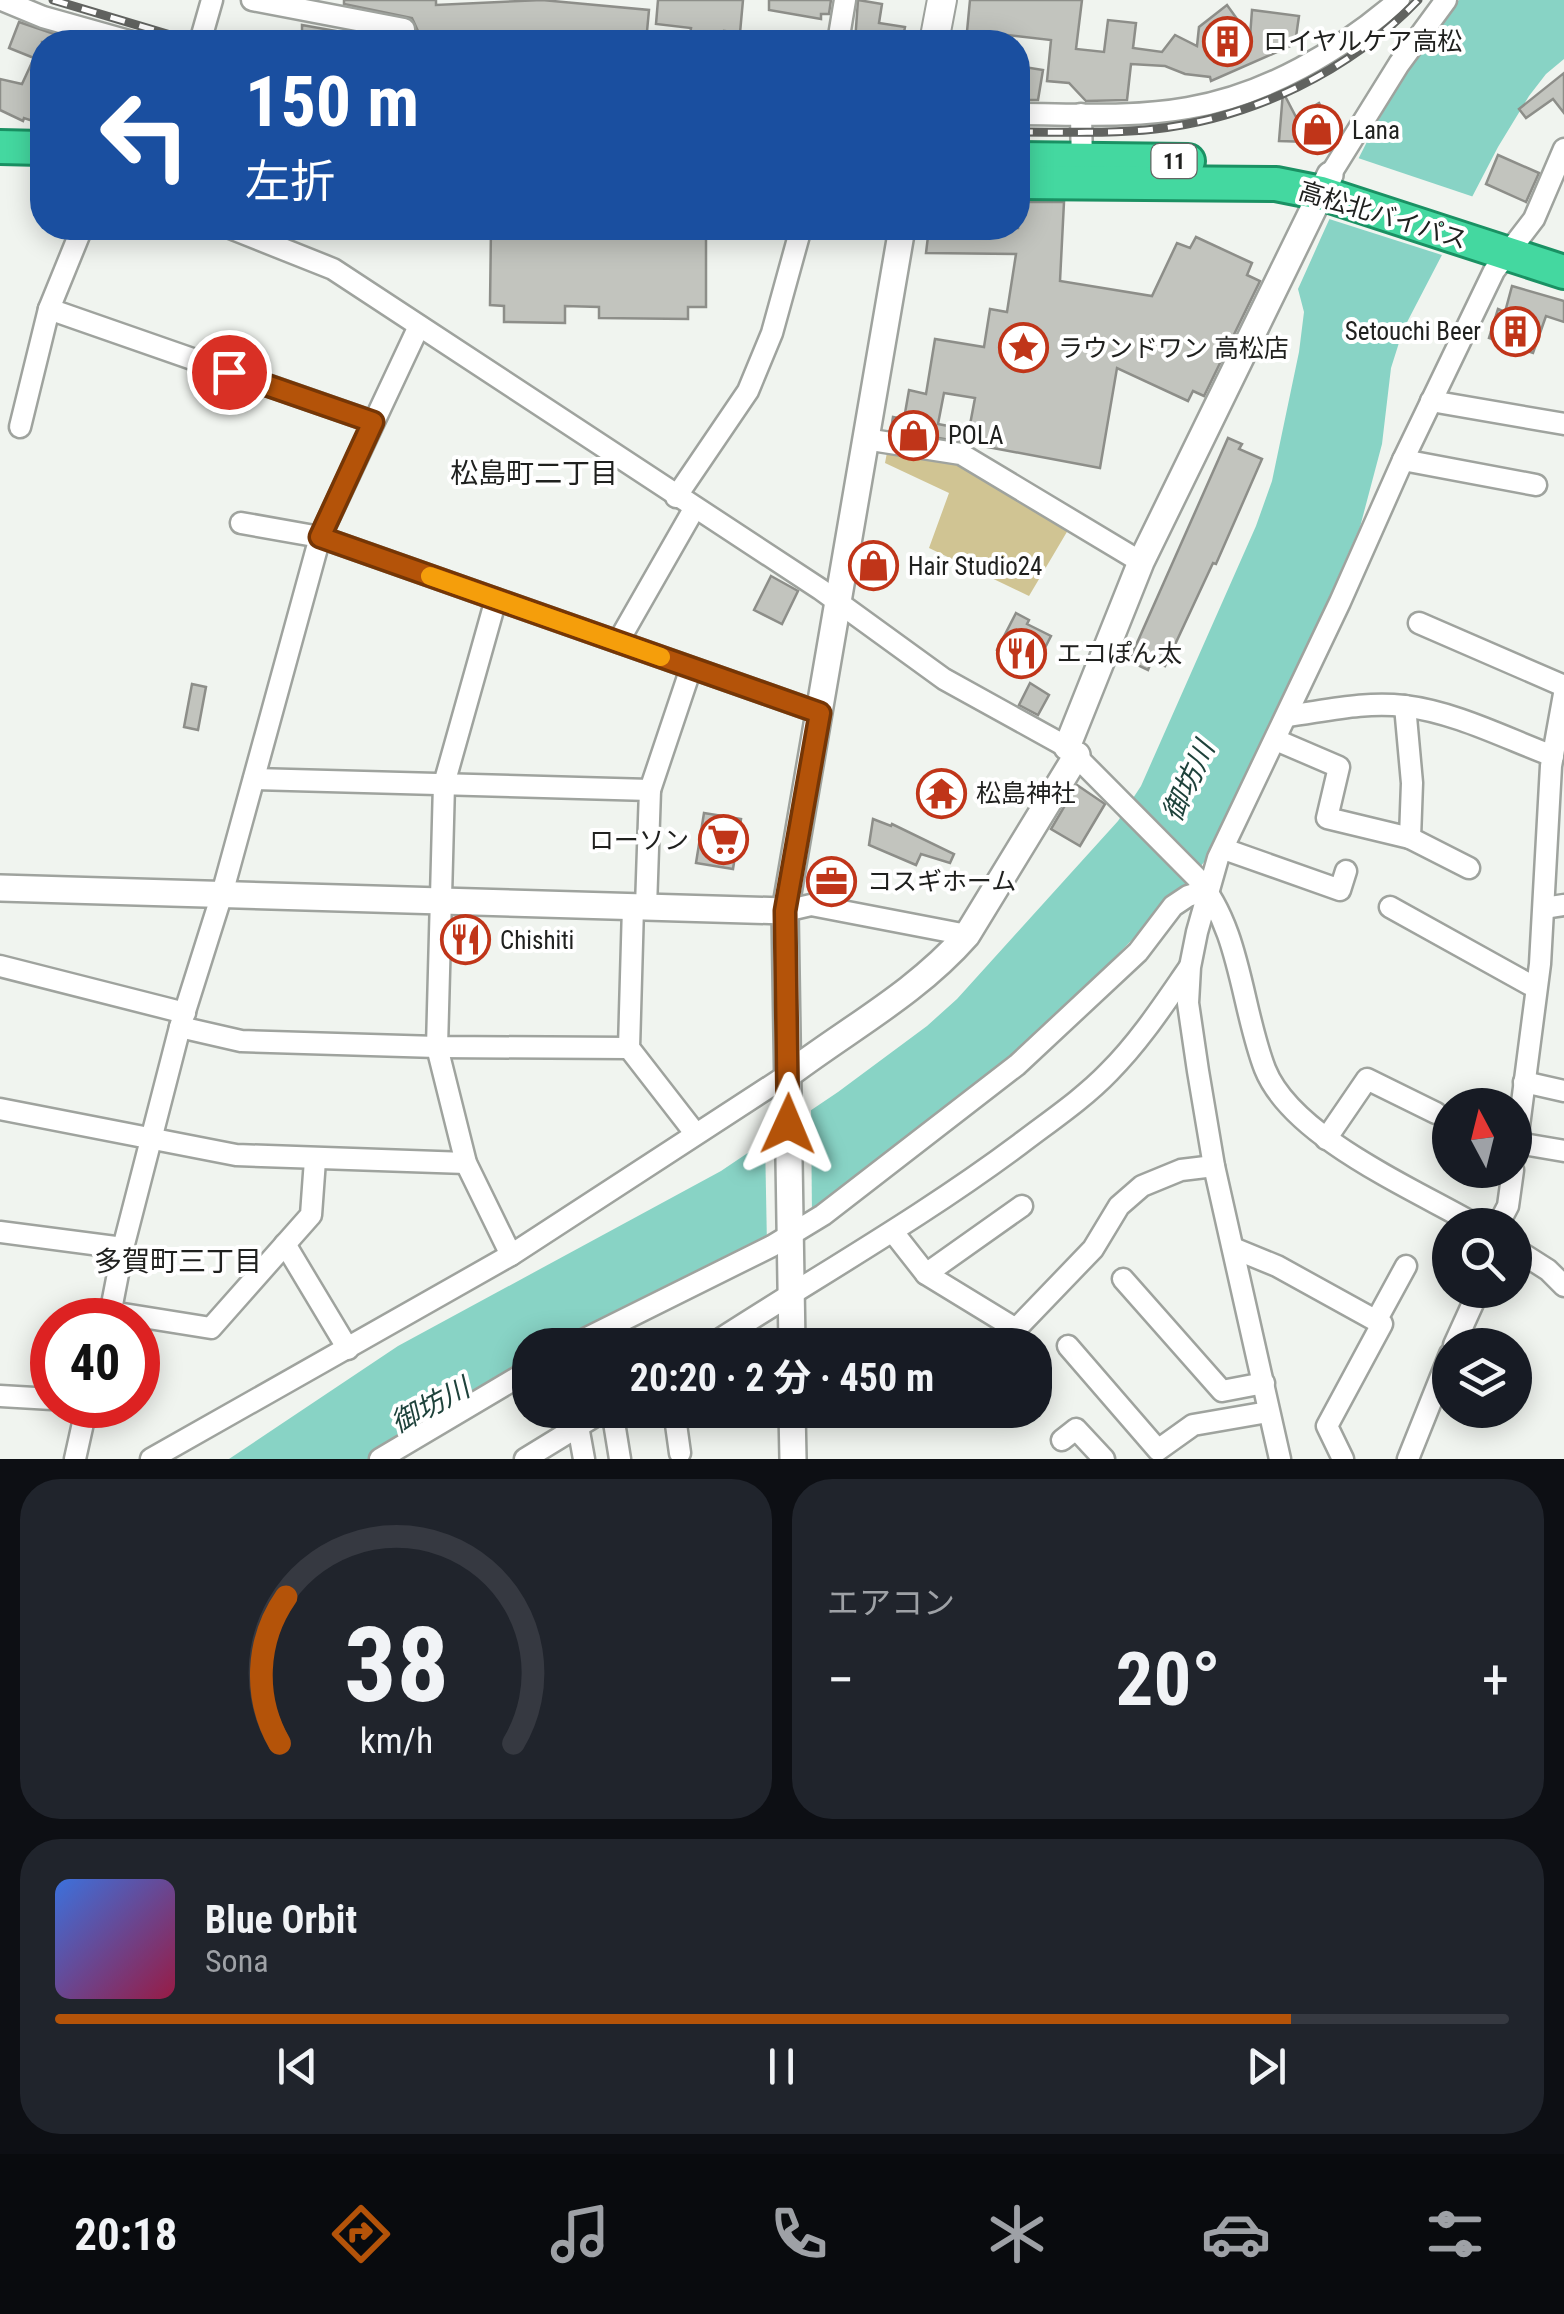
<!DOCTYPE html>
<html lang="ja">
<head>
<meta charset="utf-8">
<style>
  :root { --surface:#171b24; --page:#20242c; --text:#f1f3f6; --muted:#9ea1a6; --line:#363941; --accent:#b45309 }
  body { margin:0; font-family:"Roboto Condensed","Noto Sans JP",sans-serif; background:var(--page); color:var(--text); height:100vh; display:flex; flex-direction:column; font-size:38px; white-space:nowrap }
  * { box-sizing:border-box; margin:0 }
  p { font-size:32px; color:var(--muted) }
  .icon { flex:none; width:55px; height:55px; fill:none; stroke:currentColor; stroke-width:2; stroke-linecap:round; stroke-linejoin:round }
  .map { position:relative; height:1459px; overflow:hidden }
  .panel { display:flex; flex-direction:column; gap:20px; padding:20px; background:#0d0f14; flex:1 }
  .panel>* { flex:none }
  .banner { position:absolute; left:30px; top:30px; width:1000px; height:210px; border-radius:40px; box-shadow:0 5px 25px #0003; background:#1a4fa0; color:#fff; overflow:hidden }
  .needle { width:65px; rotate:353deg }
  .fabs { position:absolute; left:1432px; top:1088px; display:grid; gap:20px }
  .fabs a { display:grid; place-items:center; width:100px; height:100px; border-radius:50%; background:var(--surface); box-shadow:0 5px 25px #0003; font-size:50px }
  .speed { position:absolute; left:30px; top:1298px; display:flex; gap:20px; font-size:50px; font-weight:700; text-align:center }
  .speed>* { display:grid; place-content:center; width:130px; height:130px; border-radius:50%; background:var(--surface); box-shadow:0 5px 25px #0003; line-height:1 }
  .speed .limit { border:15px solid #d22; background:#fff; color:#111 }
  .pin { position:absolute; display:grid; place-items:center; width:85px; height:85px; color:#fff; margin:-42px; border:5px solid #fff; border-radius:50%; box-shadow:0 2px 10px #0007 }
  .me { position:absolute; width:110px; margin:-55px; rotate:1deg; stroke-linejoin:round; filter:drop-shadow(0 0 8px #0008) }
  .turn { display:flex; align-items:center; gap:35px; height:210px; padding:0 50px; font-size:45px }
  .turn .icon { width:130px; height:130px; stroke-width:2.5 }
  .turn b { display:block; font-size:70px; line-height:85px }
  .big { font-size:75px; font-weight:700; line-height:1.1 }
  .panel .card { flex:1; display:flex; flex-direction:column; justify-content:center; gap:15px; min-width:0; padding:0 35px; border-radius:40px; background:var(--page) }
  .panel .dial { align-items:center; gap:0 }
  .dial svg { height:260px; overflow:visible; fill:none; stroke:var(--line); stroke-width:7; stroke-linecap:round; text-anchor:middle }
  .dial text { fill:var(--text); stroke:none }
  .song { display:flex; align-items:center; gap:30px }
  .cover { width:120px; height:120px; border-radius:15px; background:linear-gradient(135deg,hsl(220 70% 55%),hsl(340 70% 35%)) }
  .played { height:10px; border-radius:5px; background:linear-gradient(90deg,var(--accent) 85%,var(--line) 85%) }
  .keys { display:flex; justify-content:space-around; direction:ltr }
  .heat { display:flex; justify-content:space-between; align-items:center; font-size:55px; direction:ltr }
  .panel .tiles { flex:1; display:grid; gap:20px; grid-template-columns:1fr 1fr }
  .card:last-child { grid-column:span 2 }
  .trip { position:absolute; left:512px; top:1328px; width:540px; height:100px; border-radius:40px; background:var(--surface); box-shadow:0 5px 25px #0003; font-weight:700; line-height:100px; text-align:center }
  .tab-bar { display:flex; height:160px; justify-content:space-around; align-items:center; background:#090b0e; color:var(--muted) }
  .tab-bar .icon { width:70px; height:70px }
  .tab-bar .current { color:var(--accent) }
  .tab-bar b { font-size:45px; color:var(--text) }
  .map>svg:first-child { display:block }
  .green { fill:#d0c493 }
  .water { fill:#88d3c5 }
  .pier { fill:#f0f4ef }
  .building { fill:#c2c4be; stroke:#8d8e89; stroke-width:2.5; fill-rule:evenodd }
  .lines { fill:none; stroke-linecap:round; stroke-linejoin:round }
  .minor-casing { stroke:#9fa39e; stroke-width:25 }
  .tertiary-casing { stroke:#9fa39e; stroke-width:30 }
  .secondary-casing { stroke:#9fa39e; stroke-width:32 }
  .trunk-casing { stroke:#1a9163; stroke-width:38 }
  .minor { stroke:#fff; stroke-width:20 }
  .tertiary { stroke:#fff; stroke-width:25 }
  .secondary { stroke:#fff; stroke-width:28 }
  .trunk { stroke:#44d8a0; stroke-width:32 }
  .rail-casing { stroke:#616360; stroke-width:9 }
  .rail { stroke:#fff; stroke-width:5; stroke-dasharray:15; stroke-linecap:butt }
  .route-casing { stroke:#753606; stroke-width:25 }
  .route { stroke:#b45309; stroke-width:18 }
  .slow { stroke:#f59e0b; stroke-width:18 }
  .labels { text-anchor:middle; stroke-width:8; stroke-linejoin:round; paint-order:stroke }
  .shield { fill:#fff; stroke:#636462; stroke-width:2.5 }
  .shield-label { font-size:22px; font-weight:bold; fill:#20211f }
  .poi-label { font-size:25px; fill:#20211f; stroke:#fff; text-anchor:start }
  .street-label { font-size:25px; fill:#20211f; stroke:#fff }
  .neighbourhood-label { font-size:28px; fill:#20211f; stroke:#fff }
  .water-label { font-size:28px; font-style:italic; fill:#1e423b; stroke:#fff }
</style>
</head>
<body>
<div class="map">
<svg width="1564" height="1459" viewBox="0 0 1564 1459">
  <rect width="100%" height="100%" fill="#f0f4ef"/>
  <path class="green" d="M888,447L960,459L1071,525L1029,596L929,548L949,493L885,463Z"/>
  <path class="water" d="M1459,0H1564V59L1546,74L1529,96L1498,147L1403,330L1391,368L1382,444L1360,527L1241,797L1213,851L1184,887L1054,1019L970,1094L767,1244L566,1345H530V1366L369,1459H229L398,1346L721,1171L838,1092L927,1026L957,999L1118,821L1141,786L1256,526L1272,481L1299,352L1304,312L1298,289C1344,187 1387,86 1459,0Z"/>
  <g class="pier">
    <path d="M1355,157L1474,197L1445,256L1326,218Z"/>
    <path d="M811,1109L812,1217L767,1246L765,1139Z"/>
  </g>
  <g class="building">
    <path d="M344,0H436V5L542,0L649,10L646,42H574L518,37V40L464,42V32H435V42H410L418,31L412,18L344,4Z"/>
    <path d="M658,0H743L740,33L724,31L722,42L689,40L691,28L656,24Z"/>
    <path d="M769,0H831L829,14H821V19L769,10Z"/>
    <path d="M858,0L882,4L879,23L905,27L902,42H855Z"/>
    <path d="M970,0H1082L1076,49L1104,52L1108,20L1136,23L1133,48L1162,52L1175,35L1197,46L1199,27L1227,5L1250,37L1252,10L1299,16L1295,44L1211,81L1210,77L1185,74L1165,66L1131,64L1127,100L1086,101L1069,83L1047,81L1051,40L999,34L997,42H966Z"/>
    <path d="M19,22L78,42H42V124L24,118L23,121L0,110V79L22,84L34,58L9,48Z"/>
    <path d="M302,25L370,37V42H302Z"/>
    <path d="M1018,66L1043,70L1038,100H1018Z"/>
    <path d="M1564,73V113L1553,99L1526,118L1519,109Z"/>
    <path d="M1283,92L1296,117L1319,103L1333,128L1311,142L1279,141Z"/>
    <path d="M1498,155L1539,173L1526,202L1486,184Z"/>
    <path d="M1018,202H1064L1060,281L1152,296L1177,243L1190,248L1196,237L1252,263L1247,275L1260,281L1204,396L1193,391L1188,401L1117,368L1100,468L891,429L893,417L904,419L909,390L926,394L935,339L984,347L990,309L1007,312L1016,254L926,253L929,228H1018ZM944,393L975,398L969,430L938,424Z"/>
    <path d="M491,228H706V307H688V319L599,318V307L565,306V323L504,322V306L490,305Z"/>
    <path d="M1512,286L1564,301V322L1546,316L1533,353L1489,338L1498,309L1505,312Z"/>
    <path d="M1228,438L1242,444L1239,449L1262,459L1216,564L1213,563L1165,666L1152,660L1148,670L1129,661Z"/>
    <path d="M771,576L798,591L782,624L754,610Z"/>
    <path d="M1016,613L1029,620L1027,624L1051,636L1034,669L997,650Z"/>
    <path d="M1030,683L1049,695L1038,715L1019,705Z"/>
    <path d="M192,684L206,687L198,730L184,727Z"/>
    <path d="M1077,785L1105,804L1080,846L1051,829Z"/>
    <path d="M704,813L741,819L733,869L696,863Z"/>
    <path d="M873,819L891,826L892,824L954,854L950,863L921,854L916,865L869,845Z"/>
  </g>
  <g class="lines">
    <defs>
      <g id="minor">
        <path d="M2,0L43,17L132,42"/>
        <path d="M252,0L404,29"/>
        <path d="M200,42L212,0"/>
        <path d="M838,42L845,0"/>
        <path d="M1018,114C1074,114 1132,118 1188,108C1266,95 1340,51 1399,0"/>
        <path d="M1081,114L1082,167"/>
        <path d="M1330,175L1399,64L1446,0"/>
        <path d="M82,228L49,309L373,422"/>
        <path d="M230,228L333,269L820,589L944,679L1067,747L1196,877C1241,929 1241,1007 1265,1069C1292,1137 1414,1189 1476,1225"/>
        <path d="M1431,401L1564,424"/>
        <path d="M20,427L49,309"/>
        <path d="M865,439L961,454L1141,562"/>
        <path d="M1403,460L1536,485"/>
        <path d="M676,497L748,391L772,333L801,228"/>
        <path d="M241,523L320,537L820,713"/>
        <path d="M496,599L444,784L437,1047L466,1163L511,1255"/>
        <path d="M1419,623L1564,686"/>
        <path d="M618,642L694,509"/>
        <path d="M1405,706L1412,783L1410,838L1469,868"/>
        <path d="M1287,716C1325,711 1366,701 1404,706C1455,712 1505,738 1553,756"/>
        <path d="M1276,740L1339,767L1327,818L1410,838"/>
        <path d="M254,779L650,790L646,907"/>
        <path d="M650,790L691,668"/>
        <path d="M1224,849L1340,890L1346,871"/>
        <path d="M633,907L629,1048L695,1133"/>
        <path d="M1390,907L1536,988"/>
        <path d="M1544,908L1564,905"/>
        <path d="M785,911L811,905L967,935"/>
        <path d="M0,966L185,1013"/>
        <path d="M180,1027L241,1041L437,1047L629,1048"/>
        <path d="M1524,1082L1564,1091"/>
        <path d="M0,1109L236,1155L466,1163"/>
        <path d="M1326,1139L1367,1079L1436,1113"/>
        <path d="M1517,1143L1564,1151"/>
        <path d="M1515,1157L1540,964L1551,766L1564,694"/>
        <path d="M1498,1225L1508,1206L1513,1170"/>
        <path d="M0,1232L123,1248"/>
        <path d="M893,1232L926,1274L1016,1329L1093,1249L1119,1206L1142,1186L1181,1170L1214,1166"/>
        <path d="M285,1244L348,1349"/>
        <path d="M1233,1248L1277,1266L1382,1324L1327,1426L1343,1459"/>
        <path d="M1515,1249L1548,1270L1564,1286"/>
        <path d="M926,1274L1022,1206"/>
        <path d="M1123,1279L1222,1391L1264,1383"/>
        <path d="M111,1312L211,1328L311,1215L315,1160"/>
        <path d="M109,1320L123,1248L180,1027L222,894L320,537L419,326"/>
        <path d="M1376,1321L1406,1266"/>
        <path d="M573,1345L772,1246L823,1215L1017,1065L1138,952L1173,906L1188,896L1207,890"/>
        <path d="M711,1345C814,1278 921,1218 1020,1144C1050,1121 1083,1099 1109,1072C1140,1041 1164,1004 1189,968"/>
        <path d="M1454,1345L1479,1290"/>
        <path d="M1068,1346L1158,1450L1193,1425L1268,1412"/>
        <path d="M0,1396L52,1399"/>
        <path d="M612,1410L620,1459"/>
        <path d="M674,1410L680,1453"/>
        <path d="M578,1426L584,1459"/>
        <path d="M1062,1440L1076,1429L1104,1459"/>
        <path d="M75,1459L87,1405"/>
        <path d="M151,1459L511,1255L789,1074"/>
        <path d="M380,1459L530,1370"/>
        <path d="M525,1459L605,1410"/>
        <path d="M1280,1459L1214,1166L1198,1071L1188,1003L1190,967L1197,932L1218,858L1340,602L1403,460L1494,271L1534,219L1564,149"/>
        <path d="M1408,1459L1450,1354"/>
      </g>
      <g id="tertiary">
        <path d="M1067,747L1141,562L1330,175"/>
        <path d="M0,888L785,911"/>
        <path d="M789,1074C850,1028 916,993 967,935L1077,755"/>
        <path d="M792,1345L785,911L902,228"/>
        <path d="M792,1410L793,1459"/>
      </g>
      <path id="secondary" d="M934,42L942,0"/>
      <g id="trunk">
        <path d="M0,147L42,148"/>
        <path d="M1018,159L1188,161"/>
        <path d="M1018,182L1276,184L1321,193L1564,272"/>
      </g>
    </defs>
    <use href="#minor" class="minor-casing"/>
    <use href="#tertiary" class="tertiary-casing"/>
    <use href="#secondary" class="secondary-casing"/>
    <use href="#trunk" class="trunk-casing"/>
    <use href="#minor" class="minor"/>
    <use href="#tertiary" class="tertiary"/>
    <use href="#secondary" class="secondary"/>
    <use href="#trunk" class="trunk"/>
    <defs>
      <g id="rail">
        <path d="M53,0L194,42"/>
        <path d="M1018,132C1063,132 1110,134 1155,129C1253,118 1350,71 1418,0"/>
      </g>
    </defs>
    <use href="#rail" class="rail-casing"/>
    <use href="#rail" class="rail"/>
  </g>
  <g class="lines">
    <defs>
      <path id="route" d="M229,372L373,422L320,537L820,713L785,911L788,1124"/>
    </defs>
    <use href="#route" class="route-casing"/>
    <use href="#route" class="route"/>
    <path class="slow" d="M430,576L661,657"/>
  </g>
  <defs>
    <symbol id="building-ring" viewBox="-11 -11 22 22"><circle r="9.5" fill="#fff" stroke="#c03519" stroke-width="1.5"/><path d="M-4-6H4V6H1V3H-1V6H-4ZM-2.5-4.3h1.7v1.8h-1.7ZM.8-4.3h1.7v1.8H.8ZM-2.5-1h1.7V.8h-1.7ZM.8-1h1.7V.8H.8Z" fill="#c03519"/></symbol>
    <symbol id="shop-ring" viewBox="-11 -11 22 22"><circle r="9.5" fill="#fff" stroke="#c03519" stroke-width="1.5"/><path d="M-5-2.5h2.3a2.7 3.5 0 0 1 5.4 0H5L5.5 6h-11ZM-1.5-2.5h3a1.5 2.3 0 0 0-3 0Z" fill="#c03519"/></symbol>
    <symbol id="sight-ring" viewBox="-11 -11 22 22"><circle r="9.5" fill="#fff" stroke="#c03519" stroke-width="1.5"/><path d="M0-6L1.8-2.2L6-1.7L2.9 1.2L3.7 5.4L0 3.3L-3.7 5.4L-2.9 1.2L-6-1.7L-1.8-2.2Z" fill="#c03519"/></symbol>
    <symbol id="restaurant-ring" viewBox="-11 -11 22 22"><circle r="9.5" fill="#fff" stroke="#c03519" stroke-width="1.5"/><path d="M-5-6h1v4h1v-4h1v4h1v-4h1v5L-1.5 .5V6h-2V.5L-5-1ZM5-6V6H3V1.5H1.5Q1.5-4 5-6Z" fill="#c03519"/></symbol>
    <symbol id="temple-ring" viewBox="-11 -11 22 22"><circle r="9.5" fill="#fff" stroke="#c03519" stroke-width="1.5"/><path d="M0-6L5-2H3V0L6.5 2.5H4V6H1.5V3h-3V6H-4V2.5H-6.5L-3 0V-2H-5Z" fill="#c03519"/></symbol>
    <symbol id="supermarket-ring" viewBox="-11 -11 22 22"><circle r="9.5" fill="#fff" stroke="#c03519" stroke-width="1.5"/><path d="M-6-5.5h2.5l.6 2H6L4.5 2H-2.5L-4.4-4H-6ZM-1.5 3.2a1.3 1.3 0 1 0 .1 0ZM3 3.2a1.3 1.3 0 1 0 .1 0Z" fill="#c03519"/></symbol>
    <symbol id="office-ring" viewBox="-11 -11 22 22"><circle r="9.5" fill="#fff" stroke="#c03519" stroke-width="1.5"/><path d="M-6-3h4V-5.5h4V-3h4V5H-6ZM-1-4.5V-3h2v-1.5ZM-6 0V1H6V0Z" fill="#c03519"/></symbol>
  </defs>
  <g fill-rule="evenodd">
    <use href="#building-ring" x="1200" y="14" width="55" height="55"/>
    <use href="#shop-ring" x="1290" y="102" width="55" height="55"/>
    <use href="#building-ring" x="1488" y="304" width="55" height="55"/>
    <use href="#sight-ring" x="996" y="320" width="55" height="55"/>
    <use href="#shop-ring" x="886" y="408" width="55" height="55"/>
    <use href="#shop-ring" x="846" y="538" width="55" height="55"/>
    <use href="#restaurant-ring" x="994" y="626" width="55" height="55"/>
    <use href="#temple-ring" x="914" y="766" width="55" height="55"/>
    <use href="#supermarket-ring" x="696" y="812" width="55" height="55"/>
    <use href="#office-ring" x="804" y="854" width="55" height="55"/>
    <use href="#restaurant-ring" x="438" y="912" width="55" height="55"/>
  </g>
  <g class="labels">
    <rect class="shield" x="1151.5" y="144" width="45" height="34" rx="8"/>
    <g class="shield-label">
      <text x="1174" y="169">11</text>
    </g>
    <g class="poi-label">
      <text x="1263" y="50">ロイヤルケア高松</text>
      <text x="1352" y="139">Lana</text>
      <text x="1481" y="340" text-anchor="end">Setouchi Beer</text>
      <text x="1058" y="357">ラウンドワン 高松店</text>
      <text x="948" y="444">POLA</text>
      <text x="908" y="575">Hair Studio24</text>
      <text x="1057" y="662">エコぽん太</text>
      <text x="976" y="802">松島神社</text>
      <text x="689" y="849" text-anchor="end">ローソン</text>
      <text x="867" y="890">コスギホーム</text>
      <text x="500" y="949">Chishiti</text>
    </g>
    <g class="street-label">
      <text transform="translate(1383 215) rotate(17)" y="9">高松北バイパス</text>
    </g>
    <g class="neighbourhood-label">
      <text x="534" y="483">松島町二丁目</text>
      <text x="178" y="1271">多賀町三丁目</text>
    </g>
    <g class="water-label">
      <text transform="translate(1188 781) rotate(-65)" y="10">御坊川</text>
      <text transform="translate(430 1405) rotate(-28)" y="10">御坊川</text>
    </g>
  </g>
</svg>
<div class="fabs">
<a><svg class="needle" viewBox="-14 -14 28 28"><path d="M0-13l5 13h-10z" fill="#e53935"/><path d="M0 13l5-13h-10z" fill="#9ea1a6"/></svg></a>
<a><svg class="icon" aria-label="search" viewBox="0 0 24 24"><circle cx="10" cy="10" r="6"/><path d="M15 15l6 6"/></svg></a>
<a><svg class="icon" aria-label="layers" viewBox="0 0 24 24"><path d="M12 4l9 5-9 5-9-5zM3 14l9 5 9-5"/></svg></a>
</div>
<div class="speed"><div class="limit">40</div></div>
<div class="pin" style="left:229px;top:372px;background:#d93025"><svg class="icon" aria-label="arrive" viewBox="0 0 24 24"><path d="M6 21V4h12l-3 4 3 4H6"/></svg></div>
<svg class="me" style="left:788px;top:1124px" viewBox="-20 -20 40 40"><path d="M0-17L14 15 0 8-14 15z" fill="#b45309" stroke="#fff" stroke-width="4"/></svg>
<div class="trip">20:20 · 2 分 · 450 m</div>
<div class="banner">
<div class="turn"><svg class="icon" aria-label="left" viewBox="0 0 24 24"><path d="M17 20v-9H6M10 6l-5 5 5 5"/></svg><div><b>150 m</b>左折</div></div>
</div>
</div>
<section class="panel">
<div class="tiles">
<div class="card dial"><svg viewBox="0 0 100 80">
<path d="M14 69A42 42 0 1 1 86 69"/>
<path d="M14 69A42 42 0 0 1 16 24" stroke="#b45309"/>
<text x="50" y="56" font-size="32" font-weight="700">38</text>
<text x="50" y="72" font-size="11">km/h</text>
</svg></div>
<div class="card"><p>エアコン</p>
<div class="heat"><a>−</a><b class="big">20°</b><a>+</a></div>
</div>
<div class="card">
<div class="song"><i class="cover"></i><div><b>Blue Orbit</b><p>Sona</p></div></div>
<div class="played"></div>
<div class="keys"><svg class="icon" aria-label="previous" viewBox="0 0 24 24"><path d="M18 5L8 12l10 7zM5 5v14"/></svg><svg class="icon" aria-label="pause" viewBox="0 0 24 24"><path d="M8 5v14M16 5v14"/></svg><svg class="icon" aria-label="next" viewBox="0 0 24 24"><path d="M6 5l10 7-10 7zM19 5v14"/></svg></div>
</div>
</div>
</section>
<nav class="tab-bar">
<b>20:18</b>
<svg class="icon current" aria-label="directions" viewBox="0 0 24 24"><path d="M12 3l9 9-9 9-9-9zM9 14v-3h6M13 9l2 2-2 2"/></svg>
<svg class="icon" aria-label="music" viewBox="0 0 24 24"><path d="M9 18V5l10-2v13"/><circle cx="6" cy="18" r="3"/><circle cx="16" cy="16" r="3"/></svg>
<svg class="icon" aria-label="phone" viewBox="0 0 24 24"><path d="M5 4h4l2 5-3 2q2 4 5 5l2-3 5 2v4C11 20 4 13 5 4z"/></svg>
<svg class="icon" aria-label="climate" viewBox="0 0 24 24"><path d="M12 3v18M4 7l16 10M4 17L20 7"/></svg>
<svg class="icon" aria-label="car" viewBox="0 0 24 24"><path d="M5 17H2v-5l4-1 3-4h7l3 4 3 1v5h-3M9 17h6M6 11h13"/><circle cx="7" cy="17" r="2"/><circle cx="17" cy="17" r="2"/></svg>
<svg class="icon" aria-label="filters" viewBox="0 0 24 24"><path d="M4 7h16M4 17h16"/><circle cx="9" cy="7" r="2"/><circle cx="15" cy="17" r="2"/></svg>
</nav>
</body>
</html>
